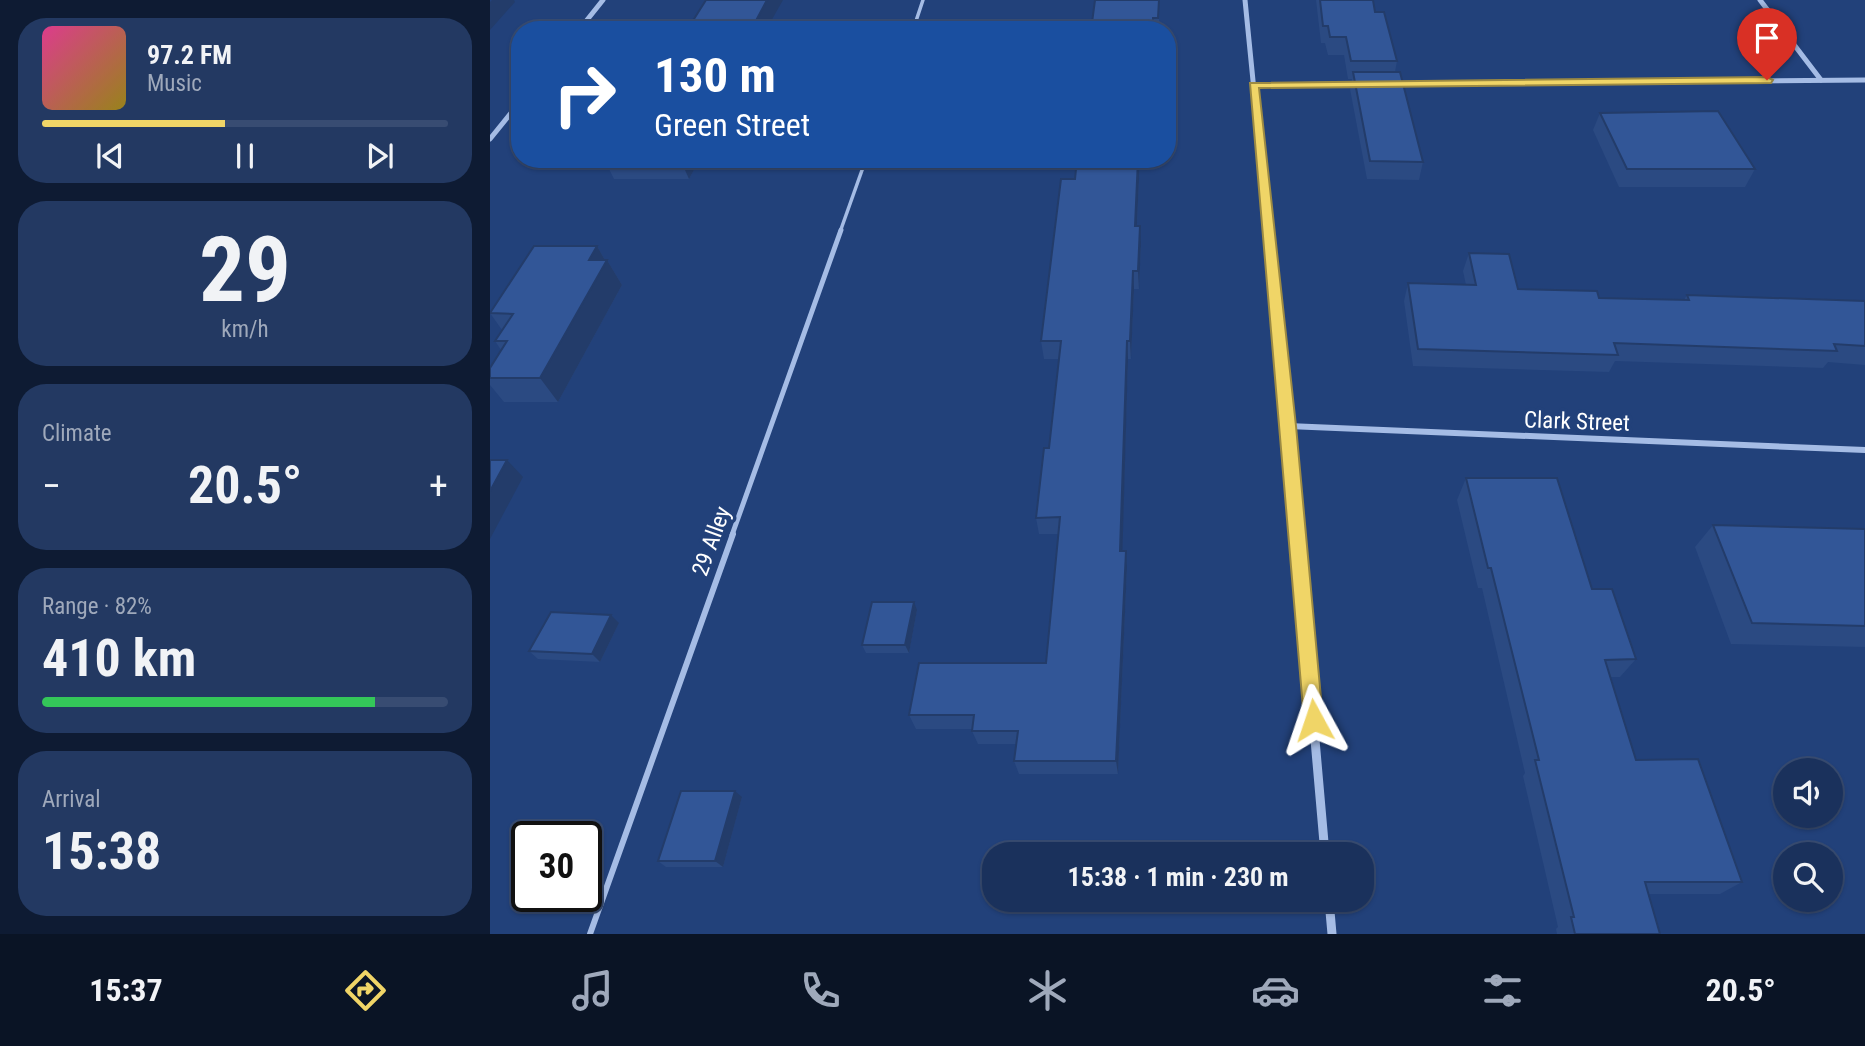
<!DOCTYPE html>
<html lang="en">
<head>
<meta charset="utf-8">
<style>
  :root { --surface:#1a315c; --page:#233962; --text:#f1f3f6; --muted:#9fa9bb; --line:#384c72; --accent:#f0d567 }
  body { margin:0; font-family:"Roboto Condensed",sans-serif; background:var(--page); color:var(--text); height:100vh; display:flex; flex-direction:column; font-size:26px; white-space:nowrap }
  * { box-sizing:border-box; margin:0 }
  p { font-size:23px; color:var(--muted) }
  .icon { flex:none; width:38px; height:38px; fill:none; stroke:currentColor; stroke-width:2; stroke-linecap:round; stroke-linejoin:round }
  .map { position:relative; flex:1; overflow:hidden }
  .sheet { display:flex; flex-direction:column; gap:18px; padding:18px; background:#0e1b33; width:490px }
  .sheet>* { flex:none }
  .top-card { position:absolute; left:21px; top:21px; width:665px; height:147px; border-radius:28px; box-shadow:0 2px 5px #0004,0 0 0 2px var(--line); background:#1a4fa0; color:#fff; overflow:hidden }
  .controls { position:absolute; left:1283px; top:758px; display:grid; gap:14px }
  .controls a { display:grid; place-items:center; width:70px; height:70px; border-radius:50%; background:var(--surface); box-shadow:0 2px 5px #0004,0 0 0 2px var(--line); font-size:35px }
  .speed { position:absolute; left:21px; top:821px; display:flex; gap:14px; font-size:35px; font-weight:700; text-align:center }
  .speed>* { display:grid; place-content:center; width:91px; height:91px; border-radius:50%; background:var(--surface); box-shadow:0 2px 5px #0004,0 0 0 2px var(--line); line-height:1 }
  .speed .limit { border:4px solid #111; border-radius:10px; background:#fff; color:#111 }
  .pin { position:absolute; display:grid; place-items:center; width:60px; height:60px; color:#fff; margin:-72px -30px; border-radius:50% 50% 50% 0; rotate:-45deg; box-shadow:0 0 7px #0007 }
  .pin .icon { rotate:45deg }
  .me { position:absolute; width:77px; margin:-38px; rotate:355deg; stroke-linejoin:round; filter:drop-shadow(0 0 5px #0008) }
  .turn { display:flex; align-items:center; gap:24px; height:147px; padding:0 28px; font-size:32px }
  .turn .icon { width:91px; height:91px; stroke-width:2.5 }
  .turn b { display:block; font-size:49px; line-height:60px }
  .big { font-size:52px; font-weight:700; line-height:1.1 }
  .sheet .tile { flex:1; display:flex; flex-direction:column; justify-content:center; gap:10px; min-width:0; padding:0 24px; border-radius:28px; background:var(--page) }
  .sheet .dial { align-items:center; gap:0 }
  .dial b { font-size:91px; line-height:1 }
  .song { display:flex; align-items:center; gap:21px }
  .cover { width:84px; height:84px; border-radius:10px; background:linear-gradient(135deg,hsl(330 70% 55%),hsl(50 70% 35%)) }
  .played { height:7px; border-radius:4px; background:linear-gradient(90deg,var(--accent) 45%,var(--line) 45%) }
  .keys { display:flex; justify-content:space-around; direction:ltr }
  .heat { display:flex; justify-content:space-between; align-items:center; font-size:38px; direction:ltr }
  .charge { height:10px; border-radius:5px; background:linear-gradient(90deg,#34c759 82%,var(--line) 0) }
  .trip { position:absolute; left:492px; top:842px; width:392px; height:70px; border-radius:28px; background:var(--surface); box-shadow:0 2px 5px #0004,0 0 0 2px var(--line); font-weight:700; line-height:70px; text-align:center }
  .tabs { display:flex; height:112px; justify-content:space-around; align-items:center; background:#0a1425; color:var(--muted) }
  .tabs .icon { width:49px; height:49px }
  .tabs .on { color:var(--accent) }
  .tabs b { font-size:32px; color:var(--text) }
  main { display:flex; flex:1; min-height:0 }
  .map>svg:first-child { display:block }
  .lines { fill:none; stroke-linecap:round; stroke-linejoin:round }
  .service-far2 { stroke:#a5bce5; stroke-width:3.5 }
  .service-far1 { stroke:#a5bce5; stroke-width:5 }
  .service { stroke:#a5bce5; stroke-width:6 }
  .minor-far2 { stroke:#a5bce5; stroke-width:5 }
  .minor-far1 { stroke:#a5bce5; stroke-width:6 }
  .minor { stroke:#a5bce5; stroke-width:9 }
  .wall { fill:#2b4a82 }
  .shaded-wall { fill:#233c6a }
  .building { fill:#325697; stroke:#233c6a; stroke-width:2 }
  .route { fill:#f0d567; stroke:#9c8a43; stroke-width:2 }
  .labels { text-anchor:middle; stroke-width:7; stroke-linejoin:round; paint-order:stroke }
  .street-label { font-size:23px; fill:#fff; stroke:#22417a }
</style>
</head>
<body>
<main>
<section class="sheet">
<div class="tile">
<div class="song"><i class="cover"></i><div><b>97.2 FM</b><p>Music</p></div></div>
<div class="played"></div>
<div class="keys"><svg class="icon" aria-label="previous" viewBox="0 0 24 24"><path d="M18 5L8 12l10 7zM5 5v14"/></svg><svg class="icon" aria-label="pause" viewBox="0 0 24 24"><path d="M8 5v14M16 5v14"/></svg><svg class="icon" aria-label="next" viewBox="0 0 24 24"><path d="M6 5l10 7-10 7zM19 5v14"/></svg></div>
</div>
<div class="tile dial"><b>29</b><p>km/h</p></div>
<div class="tile"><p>Climate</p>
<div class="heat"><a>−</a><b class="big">20.5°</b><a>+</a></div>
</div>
<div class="tile"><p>Range · 82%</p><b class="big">410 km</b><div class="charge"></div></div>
<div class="tile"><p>Arrival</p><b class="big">15:38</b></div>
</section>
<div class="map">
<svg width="1375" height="934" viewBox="0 0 1375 934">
  <rect width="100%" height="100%" fill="#22417a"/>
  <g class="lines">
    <g class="service-far2">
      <path d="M423,30L433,0"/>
      <path d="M350,232L376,159"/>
    </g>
    <path class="service-far1" d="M242,535L351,230"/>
    <path class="service" d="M100,934L243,534"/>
    <g class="minor-far2">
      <path d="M755,0L778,232"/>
      <path d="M1270,0L1331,80"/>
      <path d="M89,30L113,0"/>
      <path d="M904,84L1375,80"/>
      <path d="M763,85L868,84"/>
      <path d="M0,139L30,102"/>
    </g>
    <g class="minor-far1">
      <path d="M778,230L807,535"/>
      <path d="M798,426L1375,450"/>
    </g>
    <g class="minor">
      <path d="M807,534L835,854"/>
      <path d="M839,900L842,934"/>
    </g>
  </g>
  <g class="wall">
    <path d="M605,0H669V30H601Z"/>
    <path d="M826,0H883L885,12L907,61L905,72L933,162L929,180L877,179L860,89L862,79H858L854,55H838L835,43H831Z"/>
    <path d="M1110,113L1265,169L1255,187H1129L1103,130Z"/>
    <path d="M210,159L199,179H124L115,161Z"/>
    <path d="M587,159H650L647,226L651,244L649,289H644L641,359H638L632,551H636L637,567L628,774H529L524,761L526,744H488L482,731L483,729H426L419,715L556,663L569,534H549L546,518L559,448L569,359H554L551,341L585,179Z"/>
    <path d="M107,246L115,260H117L132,285L68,402H14L0,385V368L11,350L5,341L12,330L0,313Z"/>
    <path d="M979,253L1028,289L1109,298L1194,300L1197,295L1375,301V365L1338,362L1333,368L1125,361L1119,372L923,366L914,301L918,283L976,285L973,271Z"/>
    <path d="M976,478L1102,589L1146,659L1130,677H1121L1146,760L1252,882L1230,894H1159L1170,934H1067L1066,929L1068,927L1033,776L1035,773L992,588H988L967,500Z"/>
    <path d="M1223,525L1375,529V647L1241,644L1205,547Z"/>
    <path d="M427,610L419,653H376L372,645Z"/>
    <path d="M129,623L110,662L48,659L39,651Z"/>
    <path d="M252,797L233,867H176L168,861Z"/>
  </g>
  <g class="shaded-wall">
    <path d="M2,0H24L25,2L0,30V2Z"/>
    <path d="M277,0H293L276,30H261Z"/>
    <path d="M192,159H210L199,179L191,161Z"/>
    <path d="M648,159H650L646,244L645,226Z"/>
    <path d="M650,226L651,244L649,289L648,271Z"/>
    <path d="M107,246L116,262L117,260L132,285L68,402L50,378L99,260Z"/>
    <path d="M643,271L644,289L641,359L640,341Z"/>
    <path d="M637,341L638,359L632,567L630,551Z"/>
    <path d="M17,460L33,477L0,539V491Z"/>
    <path d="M636,551L637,567L628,774L626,761Z"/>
    <path d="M424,602L427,610L419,653L415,645Z"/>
    <path d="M121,615L129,623L110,662L102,654Z"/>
    <path d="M245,791L252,797L233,867L225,861Z"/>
  </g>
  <g class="building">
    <path d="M216,0H277L261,30H197Z"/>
    <path d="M605,0H669L668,18H663V30H601Z"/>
    <path d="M830,0H883L885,12H894L907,61H861L856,37H840L838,26H833Z"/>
    <path d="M863,72H910L933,162L880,161Z"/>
    <path d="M1228,111L1265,169H1137L1110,113Z"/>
    <path d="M116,159H192L191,161H115Z"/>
    <path d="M587,159H648L645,226H650L648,271H643L640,341H637L630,551H636L626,761H524L528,731H482L484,715H419L429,663H556L570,517L546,518L554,448H559L571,341H551L571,179H585Z"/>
    <path d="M44,246H107L99,260H117L50,378H0V368L17,341H5L23,314L0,313Z"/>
    <path d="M979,253L1019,254L1028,289L1107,291L1109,298L1199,300L1197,295L1375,301V346L1344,344L1347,351L1124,343L1128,355L928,349L918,283L986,285Z"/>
    <path d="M0,460H17L0,491Z"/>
    <path d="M976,478H1067L1102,589H1122L1146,659L1115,660L1146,760L1208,759L1252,882H1155L1170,934H1085L1081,917H1084L1045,760H1049L1001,568H998Z"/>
    <path d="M1223,525L1375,529V626L1262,623Z"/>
    <path d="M382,602H424L415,645H372Z"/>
    <path d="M61,612L121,615L102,654L39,651Z"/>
    <path d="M191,791H245L225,861H168Z"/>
  </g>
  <path class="route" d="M1277,77L1283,80L1281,83L769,88L806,426L833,720L830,727L824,729L817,727L814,720L760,83Z"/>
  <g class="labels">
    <g class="street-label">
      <text transform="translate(1087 421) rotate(2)" y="8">Clark Street</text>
      <text transform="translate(221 541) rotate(-70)" y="8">29 Alley</text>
    </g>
  </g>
</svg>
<div class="controls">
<a><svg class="icon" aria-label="sound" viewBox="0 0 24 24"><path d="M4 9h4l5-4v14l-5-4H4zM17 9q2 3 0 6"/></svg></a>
<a><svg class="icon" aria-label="search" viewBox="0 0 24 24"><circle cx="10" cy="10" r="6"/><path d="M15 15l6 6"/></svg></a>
</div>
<div class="speed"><div class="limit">30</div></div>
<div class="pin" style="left:1277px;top:80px;background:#d93025"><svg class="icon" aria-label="arrive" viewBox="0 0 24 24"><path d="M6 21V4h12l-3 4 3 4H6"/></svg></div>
<svg class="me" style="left:824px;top:720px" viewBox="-20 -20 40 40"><path d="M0-17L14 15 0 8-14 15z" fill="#f0d567" stroke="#fff" stroke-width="4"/></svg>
<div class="trip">15:38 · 1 min · 230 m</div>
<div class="top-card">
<div class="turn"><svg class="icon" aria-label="right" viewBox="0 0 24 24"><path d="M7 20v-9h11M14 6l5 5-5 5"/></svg><div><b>130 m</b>Green Street</div></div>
</div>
</div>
</main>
<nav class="tabs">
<b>15:37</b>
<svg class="icon on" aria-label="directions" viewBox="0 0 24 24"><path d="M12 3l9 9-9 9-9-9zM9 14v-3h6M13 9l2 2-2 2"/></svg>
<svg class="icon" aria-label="music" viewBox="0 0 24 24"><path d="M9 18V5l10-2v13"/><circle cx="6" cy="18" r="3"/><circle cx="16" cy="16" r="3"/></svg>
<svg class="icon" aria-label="phone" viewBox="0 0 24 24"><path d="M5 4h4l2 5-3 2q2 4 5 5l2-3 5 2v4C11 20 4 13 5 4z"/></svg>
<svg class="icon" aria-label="climate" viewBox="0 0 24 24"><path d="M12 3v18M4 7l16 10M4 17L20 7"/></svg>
<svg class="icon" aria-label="car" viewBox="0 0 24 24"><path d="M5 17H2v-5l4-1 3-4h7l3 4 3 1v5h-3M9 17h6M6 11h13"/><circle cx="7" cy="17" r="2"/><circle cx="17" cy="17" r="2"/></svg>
<svg class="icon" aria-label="filters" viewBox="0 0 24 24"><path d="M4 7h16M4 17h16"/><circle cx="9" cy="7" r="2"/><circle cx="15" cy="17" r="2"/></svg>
<b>20.5°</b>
</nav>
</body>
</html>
